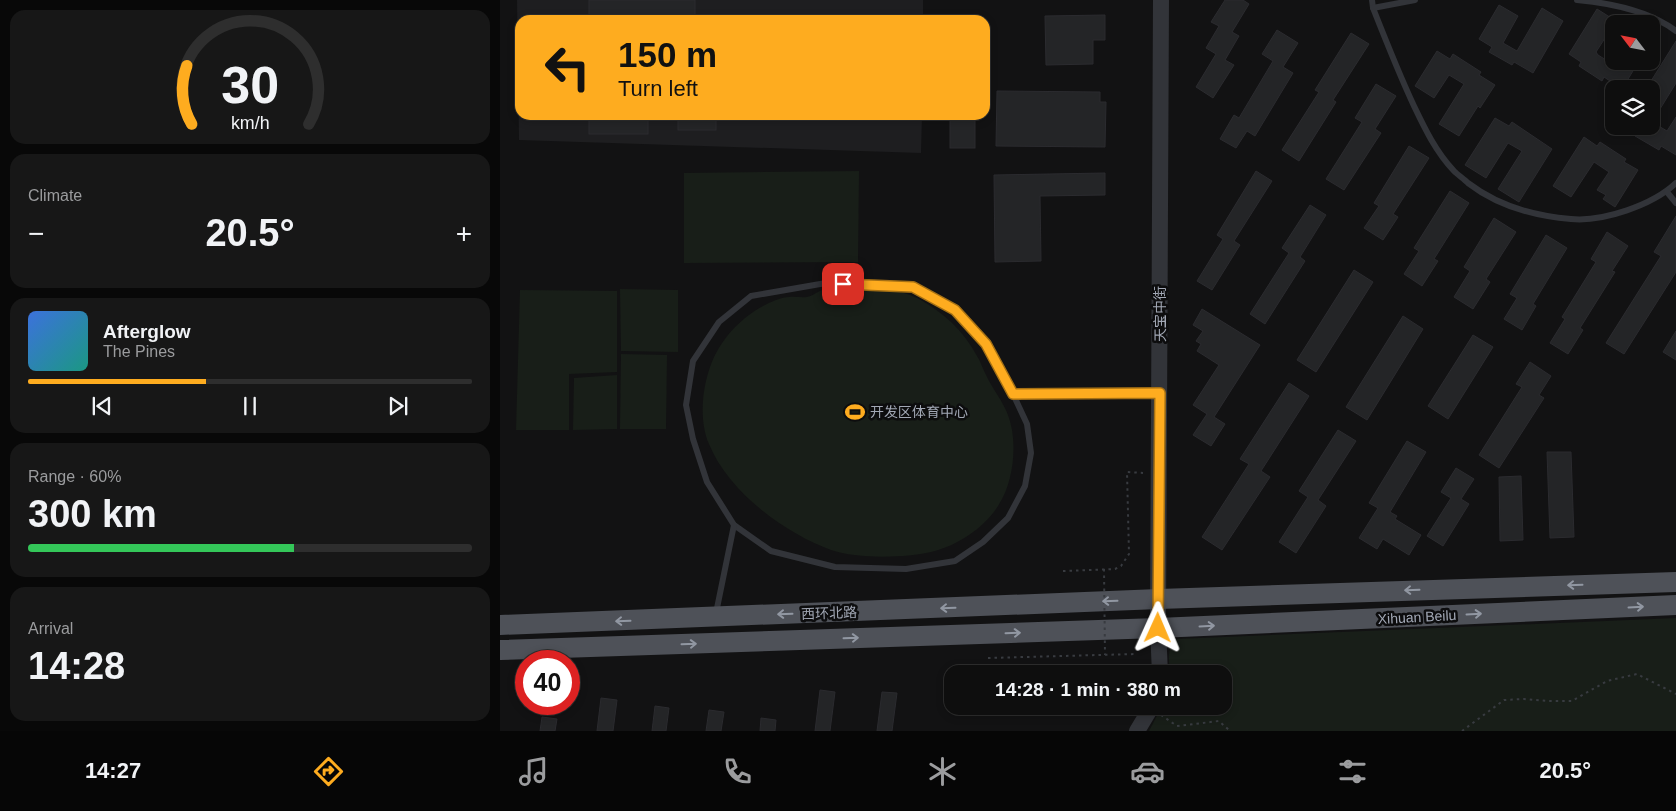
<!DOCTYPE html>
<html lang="en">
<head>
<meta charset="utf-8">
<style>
  :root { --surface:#0e0e0e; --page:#171717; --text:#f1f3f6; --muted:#9b9c9e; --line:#2e2e2e; --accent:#feac1f }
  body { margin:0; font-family:Arial,"Noto Sans SC",sans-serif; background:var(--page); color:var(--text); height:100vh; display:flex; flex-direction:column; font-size:19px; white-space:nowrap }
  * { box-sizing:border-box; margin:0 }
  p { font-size:16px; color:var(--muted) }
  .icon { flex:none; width:28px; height:28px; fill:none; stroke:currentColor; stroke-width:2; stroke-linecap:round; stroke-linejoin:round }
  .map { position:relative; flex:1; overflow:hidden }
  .drawer { display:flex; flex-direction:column; gap:10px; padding:10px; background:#080808; width:500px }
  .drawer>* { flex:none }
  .banner { position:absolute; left:15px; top:15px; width:475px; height:105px; border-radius:15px; box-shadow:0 2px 8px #0003,0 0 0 1px var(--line); background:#feac1f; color:#111; overflow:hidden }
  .needle { width:32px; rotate:302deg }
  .buttons { position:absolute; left:1105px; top:15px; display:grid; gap:10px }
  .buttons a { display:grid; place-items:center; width:55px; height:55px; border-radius:10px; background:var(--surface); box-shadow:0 2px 8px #0003,0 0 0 1px var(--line); font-size:25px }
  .speed { position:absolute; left:15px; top:650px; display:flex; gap:10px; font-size:25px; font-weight:700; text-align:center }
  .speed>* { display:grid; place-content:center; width:65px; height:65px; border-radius:50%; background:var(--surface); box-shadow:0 2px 8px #0003,0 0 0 1px var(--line); line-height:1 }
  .speed .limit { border:8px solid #d22; background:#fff; color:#111 }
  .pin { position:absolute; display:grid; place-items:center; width:42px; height:42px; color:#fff; margin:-21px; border-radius:10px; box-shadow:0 2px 8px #0006 }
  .me { position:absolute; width:55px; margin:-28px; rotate:1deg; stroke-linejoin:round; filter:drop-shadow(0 0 4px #0008) }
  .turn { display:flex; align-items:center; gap:18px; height:105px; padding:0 20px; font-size:22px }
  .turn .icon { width:65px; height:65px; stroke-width:2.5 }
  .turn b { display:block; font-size:35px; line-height:42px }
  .big { font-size:38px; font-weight:800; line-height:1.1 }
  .drawer .card { flex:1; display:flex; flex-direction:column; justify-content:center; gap:8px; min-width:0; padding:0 18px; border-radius:15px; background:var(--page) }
  .drawer .dial { align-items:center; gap:0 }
  .dial svg { height:130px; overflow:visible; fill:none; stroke:var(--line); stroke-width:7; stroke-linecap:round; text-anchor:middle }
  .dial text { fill:var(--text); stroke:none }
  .song { display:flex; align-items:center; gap:15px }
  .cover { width:60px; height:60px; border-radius:8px; background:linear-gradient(135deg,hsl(220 70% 55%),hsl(170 70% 35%)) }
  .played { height:5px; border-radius:2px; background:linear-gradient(90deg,var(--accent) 40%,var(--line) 40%) }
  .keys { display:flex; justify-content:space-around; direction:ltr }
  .heat { display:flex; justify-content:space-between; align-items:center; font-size:28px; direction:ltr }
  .charge { height:8px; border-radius:4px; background:linear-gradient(90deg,#34c759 60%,var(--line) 0) }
  .trip { position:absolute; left:444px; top:665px; width:288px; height:50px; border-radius:15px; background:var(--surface); box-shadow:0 2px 8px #0003,0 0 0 1px var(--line); font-weight:800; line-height:50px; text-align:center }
  .tabs { display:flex; height:80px; justify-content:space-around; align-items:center; background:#060606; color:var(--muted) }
  .tabs .icon { width:35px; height:35px }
  .tabs .current { color:var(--accent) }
  .tabs b { font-size:22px; color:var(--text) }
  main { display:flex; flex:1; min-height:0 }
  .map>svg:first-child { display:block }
  .built { fill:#1e1e20 }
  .green { fill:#181e18 }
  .building { fill:#242527; stroke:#2b2b2f }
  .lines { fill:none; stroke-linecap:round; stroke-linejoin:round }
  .path { stroke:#383b40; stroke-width:2; stroke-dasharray:2.5 4; stroke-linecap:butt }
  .service { stroke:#323439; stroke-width:6 }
  .tertiary { stroke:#323439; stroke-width:16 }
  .primary { stroke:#4e5158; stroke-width:20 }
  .path-bridge { stroke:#383b40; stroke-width:2; stroke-dasharray:2.5 4; stroke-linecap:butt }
  .oneway { stroke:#9197a2 }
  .route-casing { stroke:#a57014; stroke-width:12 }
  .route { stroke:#feac1f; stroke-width:9 }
  .labels { text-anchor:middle; stroke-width:5; stroke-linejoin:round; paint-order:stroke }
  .street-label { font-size:14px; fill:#a2a8b5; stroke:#0d0d0e }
  .poi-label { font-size:14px; fill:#a2a8b5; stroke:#0d0d0e; text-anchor:start }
</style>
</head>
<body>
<main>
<section class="drawer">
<div class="card dial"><svg viewBox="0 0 100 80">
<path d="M14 69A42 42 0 1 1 86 69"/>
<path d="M14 69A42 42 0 0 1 11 33" stroke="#feac1f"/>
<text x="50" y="56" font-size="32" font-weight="700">30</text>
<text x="50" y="72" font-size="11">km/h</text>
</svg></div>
<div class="card"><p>Climate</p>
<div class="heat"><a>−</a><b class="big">20.5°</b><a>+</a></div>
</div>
<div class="card">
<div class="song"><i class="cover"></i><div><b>Afterglow</b><p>The Pines</p></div></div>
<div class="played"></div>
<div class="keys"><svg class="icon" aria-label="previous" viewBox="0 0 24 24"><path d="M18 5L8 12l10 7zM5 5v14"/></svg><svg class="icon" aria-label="pause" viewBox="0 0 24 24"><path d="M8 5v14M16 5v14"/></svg><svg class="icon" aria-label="next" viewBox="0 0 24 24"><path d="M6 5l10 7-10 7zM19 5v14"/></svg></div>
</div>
<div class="card"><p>Range · 60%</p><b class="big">300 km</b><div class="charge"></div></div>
<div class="card"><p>Arrival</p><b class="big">14:28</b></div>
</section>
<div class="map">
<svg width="1176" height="731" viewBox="0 0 1176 731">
  <rect width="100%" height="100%" fill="#121213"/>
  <path class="built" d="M17,0H423V20H20V115H422L421,153L19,140Z"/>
  <g class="green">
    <path d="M359,171L358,262L184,263V173Z"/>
    <path d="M342,286C368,287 396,287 419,299C443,312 464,331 477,356C481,362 483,370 487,377C497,397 508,406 512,430C516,454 512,485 498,506C484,528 457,546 431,552C405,558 357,559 331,550C284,533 228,491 209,444C199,421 202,390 210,367C220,339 241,317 267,304C273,301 282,297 289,297C295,296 301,298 307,297C312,296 315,293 320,291C326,288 335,288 342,286Z"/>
    <path d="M120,289L178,290V352L121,351Z"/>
    <path d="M20,290L117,291V372L69,374V430H16Z"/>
    <path d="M121,354L167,355L166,429H120Z"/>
    <path d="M117,375V429L73,430L74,378Z"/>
    <path d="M1176,618V731H649L662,706H722V674H669C670,660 666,649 676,639Z"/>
  </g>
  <g class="building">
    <rect x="89" y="0" width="106" height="20"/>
    <path d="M725,0H743L749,4L732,32L739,36L725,60L734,65L713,98L696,87L716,54L706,48L719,26L711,22Z"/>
    <path d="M999,5L1018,16L1003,43L1017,51L1042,8L1063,21L1033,73L1014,62L1012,65L989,52L992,47L979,39Z"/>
    <path d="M1097,9L1116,21L1096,52L1098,55L1119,68L1123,61H1139L1122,89L1104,77L1102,81L1079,66L1081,62L1069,54Z"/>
    <path d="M605,15V40H593V64L546,65L545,16Z"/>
    <path d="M777,30L798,43L783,67L793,73L755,136L747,131L736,148L720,139L734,115L739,118L773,61L762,54Z"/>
    <path d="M851,33L869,44L833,100L836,102L799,161L782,150L819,92L815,90Z"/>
    <path d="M1176,41V83L1152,122L1167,131L1176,117V155L1161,146L1159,150L1135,136L1141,126H1151V89H1146Z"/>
    <path d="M937,51L950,59L953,54L981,72L979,75L995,85L980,108L978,106L959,136L939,124L964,84L949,75L934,98L915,86Z"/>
    <path d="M876,84L896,96L875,129L881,133L844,190L826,179L862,122L855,118Z"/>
    <path d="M497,91L600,92V102H606L605,147L496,146Z"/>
    <rect x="89" y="115" width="59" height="19"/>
    <rect x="178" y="115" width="38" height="15"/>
    <rect x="450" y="115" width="25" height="33"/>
    <path d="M995,118L1009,126L1012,122L1052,149L1019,202L998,189L1022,151L1008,143L986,178L965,165Z"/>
    <path d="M1084,137L1097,146L1100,142L1126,159L1124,162L1138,170L1115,207L1103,199L1106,195L1097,190L1109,172L1094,162L1071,197L1053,186Z"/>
    <path d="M909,146L929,158L893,214L898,217L883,240L864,228L879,206L874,203Z"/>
    <path d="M756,171L772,181L734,241L740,245L712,290L697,281L723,239L717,235Z"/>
    <path d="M605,173V195L540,196L541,261L495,262L494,175Z"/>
    <path d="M950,191L969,203L934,259L938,261L922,286L904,274L919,251L914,248Z"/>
    <path d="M810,205L826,215L800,257L805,261L765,324L750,314L789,253L782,248Z"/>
    <path d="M1176,216V272L1124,354L1106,343L1161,256L1154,252Z"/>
    <path d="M994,218L1016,232L986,279L990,282L973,309L954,297L970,271L964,267Z"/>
    <path d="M1107,232L1128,246L1112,271L1115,272L1080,328L1083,330L1068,354L1050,343L1065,319L1062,317L1096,262L1091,259Z"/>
    <path d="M1046,235L1067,248L1033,304L1036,306L1022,330L1004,319L1017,298L1010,294Z"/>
    <path d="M854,270L873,282L816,372L797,360Z"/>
    <path d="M702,309L760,345L714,417L725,424L711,446L693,435L707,414L693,405L719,365L697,351L701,344L696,341L703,331L693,325Z"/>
    <path d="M903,316L923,329L867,420L846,407Z"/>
    <path d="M1176,331V360L1163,352Z"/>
    <path d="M973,335L993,347L948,419L928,406Z"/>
    <path d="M1030,362L1051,376L1039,395L1044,398L999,468L979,455L1022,387L1016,384Z"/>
    <path d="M789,383L809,396L761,471L770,477L722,550L702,537L749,464L740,459Z"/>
    <path d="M838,430L856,441L818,500L826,506L796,553L779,542L808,497L799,491Z"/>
    <path d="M907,441L926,452L890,512L897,516L895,519L921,535L909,555L883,539L877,549L859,538L878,508L869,503Z"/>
    <path d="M1047,452H1071L1074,537L1050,538Z"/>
    <path d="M956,468L974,479L961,499L969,504L943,546L927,536L951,498L941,492Z"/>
    <path d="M1021,476L1023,540L1000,541L999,477Z"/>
    <path d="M320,690L335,692L330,731H315Z"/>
    <path d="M382,692L397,693L392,731H377Z"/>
    <path d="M101,698L117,700L113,731H97Z"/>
    <path d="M155,706L169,708L166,731H152Z"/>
    <path d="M209,710L224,712L221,731H206Z"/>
    <path d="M42,717L57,719L55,731H40Z"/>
    <path d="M261,718L276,720L275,731H260Z"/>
  </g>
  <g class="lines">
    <g class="path">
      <path d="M563,571L615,569L621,566L629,554L627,472L643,473"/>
      <path d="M488,658L636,654"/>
      <path d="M661,715L677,726L719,721L730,731"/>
      <path d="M962,731L1004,700L1024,699L1049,701H1072L1107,681L1137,674L1176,694"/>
    </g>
    <g class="service">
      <path d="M872,0L873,8C886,41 899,74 914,106C925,129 936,152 954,171C958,175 964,179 968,183C998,206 1033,216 1071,219C1103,222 1153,205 1176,183"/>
      <path d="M1077,0C1110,3 1148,10 1176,31"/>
      <path d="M873,8L915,0"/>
      <path d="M1167,192L1176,203"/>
      <path d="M234,525L271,551L335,567L406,569L455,561L483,542L508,518L525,486L531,453L527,424L513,394"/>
      <path d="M216,613L234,525L207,482L193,439L186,405L193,361L219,322L251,296L326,283L413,287L455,310L487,344L513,394L658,393"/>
    </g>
    <g class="tertiary">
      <path d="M660,674L658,628L661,0"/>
      <path d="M637,731L652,706"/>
    </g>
    <g class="primary">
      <path d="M0,625L659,599L1176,582"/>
      <path d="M0,650L658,628L1176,605"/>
    </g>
    <path class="path-bridge" d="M604,569L605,655"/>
  </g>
  <defs><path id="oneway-shaft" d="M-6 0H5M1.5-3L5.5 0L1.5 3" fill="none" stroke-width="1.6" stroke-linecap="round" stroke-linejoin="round" transform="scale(1.25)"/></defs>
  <g class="oneway">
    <use href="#oneway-shaft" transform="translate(1075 585) rotate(178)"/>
    <use href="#oneway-shaft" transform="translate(912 590) rotate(178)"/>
    <use href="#oneway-shaft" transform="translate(610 601) rotate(178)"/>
    <use href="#oneway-shaft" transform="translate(1136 607) rotate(-3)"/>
    <use href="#oneway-shaft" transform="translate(448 608) rotate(178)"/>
    <use href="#oneway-shaft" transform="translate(285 614) rotate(178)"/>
    <use href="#oneway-shaft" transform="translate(974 614) rotate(-3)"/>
    <use href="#oneway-shaft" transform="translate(123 621) rotate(178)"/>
    <use href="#oneway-shaft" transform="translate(707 626) rotate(-3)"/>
    <use href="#oneway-shaft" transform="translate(513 633) rotate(-2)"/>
    <use href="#oneway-shaft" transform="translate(351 638) rotate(-2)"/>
    <use href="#oneway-shaft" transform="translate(189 644) rotate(-2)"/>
  </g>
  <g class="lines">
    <defs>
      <path id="route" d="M343,284L413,287L455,310L486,344L513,394L660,393L658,628"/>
    </defs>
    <use href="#route" class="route-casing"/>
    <use href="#route" class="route"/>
  </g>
  <defs>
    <symbol id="stadium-bare" viewBox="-9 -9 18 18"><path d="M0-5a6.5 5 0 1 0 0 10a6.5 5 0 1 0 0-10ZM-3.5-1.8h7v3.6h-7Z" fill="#feac1f" stroke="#0d0d0e" stroke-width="2.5" paint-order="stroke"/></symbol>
  </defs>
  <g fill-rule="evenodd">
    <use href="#stadium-bare" x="341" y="398" width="28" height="28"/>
  </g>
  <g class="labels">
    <g class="street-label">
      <text transform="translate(660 314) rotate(-90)" y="5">天宝中街</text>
      <text transform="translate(329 613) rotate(-2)" y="5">西环北路</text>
      <text transform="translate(917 617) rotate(-3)" y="5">Xihuan Beilu</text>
    </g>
    <g class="poi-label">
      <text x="370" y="417">开发区体育中心</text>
    </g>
  </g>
</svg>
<div class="buttons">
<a><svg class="needle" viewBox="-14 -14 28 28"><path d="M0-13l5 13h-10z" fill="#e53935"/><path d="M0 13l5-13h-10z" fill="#9b9c9e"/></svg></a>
<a><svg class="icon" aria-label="layers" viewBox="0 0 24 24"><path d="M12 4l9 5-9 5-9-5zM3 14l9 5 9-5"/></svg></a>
</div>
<div class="speed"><div class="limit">40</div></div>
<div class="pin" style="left:343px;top:284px;background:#d93025"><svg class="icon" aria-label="arrive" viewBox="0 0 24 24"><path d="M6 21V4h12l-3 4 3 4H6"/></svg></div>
<svg class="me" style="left:658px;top:628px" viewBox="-20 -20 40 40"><path d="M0-17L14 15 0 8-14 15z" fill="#feac1f" stroke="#fff" stroke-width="4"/></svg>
<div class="trip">14:28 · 1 min · 380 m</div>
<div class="banner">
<div class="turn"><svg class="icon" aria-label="left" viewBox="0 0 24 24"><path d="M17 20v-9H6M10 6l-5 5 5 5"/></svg><div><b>150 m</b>Turn left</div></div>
</div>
</div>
</main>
<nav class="tabs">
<b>14:27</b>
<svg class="icon current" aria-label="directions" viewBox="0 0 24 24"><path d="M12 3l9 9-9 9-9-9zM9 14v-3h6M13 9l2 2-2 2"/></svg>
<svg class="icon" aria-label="music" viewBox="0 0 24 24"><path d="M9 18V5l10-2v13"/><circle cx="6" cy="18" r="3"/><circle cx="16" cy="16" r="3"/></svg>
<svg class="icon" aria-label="phone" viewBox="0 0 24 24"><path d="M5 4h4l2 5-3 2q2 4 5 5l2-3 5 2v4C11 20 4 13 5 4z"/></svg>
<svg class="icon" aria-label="climate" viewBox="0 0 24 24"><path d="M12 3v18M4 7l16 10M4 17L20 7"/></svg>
<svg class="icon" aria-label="car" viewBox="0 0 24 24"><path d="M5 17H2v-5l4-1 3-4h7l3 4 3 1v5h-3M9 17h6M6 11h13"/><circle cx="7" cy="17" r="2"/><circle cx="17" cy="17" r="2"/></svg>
<svg class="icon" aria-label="filters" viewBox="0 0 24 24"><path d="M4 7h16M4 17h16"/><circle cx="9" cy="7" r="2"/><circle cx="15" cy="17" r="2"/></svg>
<b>20.5°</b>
</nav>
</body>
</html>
